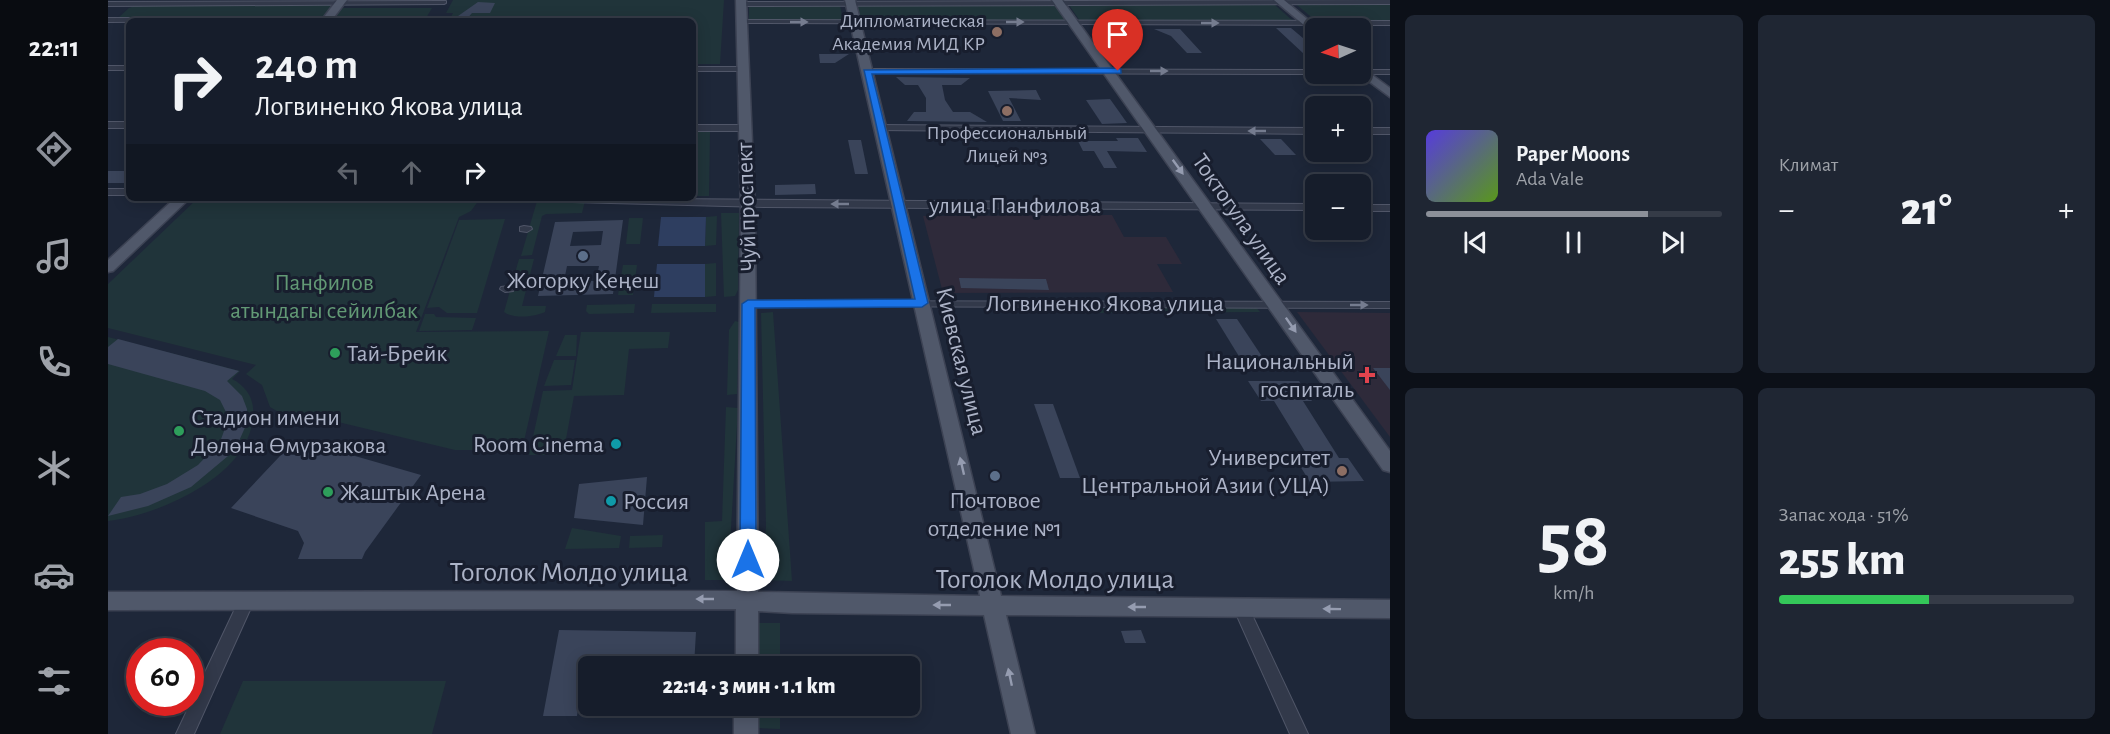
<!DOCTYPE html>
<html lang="ru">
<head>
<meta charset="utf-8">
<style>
  :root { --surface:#161d2b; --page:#1f2633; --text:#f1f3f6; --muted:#9ea2a9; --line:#353b47; --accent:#8c9099 }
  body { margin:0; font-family:"Alegreya Sans",sans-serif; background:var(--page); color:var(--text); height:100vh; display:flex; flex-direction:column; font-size:22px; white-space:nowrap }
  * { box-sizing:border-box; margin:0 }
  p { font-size:20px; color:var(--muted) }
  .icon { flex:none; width:33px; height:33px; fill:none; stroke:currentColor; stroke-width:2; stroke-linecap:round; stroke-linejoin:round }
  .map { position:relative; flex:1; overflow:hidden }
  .panel { display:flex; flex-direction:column; gap:15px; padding:15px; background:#0c1018; width:720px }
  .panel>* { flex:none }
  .guide { position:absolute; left:18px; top:18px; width:570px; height:183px; border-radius:9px; box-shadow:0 3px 15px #0003,0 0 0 2px var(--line); background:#161d2b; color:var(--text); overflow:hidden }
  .needle { width:39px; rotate:267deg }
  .buttons { position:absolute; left:1197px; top:18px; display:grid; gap:12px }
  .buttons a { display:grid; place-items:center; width:66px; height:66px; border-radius:9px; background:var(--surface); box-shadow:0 3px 15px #0003,0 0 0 2px var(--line); font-size:30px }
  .speed { position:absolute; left:18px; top:638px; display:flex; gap:12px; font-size:30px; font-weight:700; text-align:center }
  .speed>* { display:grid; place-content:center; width:78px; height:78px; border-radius:50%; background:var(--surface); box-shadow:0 3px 15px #0003,0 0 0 2px var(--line); line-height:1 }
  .speed .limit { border:9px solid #d22; background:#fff; color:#111 }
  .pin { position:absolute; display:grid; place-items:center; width:51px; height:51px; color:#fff; margin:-62px -26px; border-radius:50% 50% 50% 0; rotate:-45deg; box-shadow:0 0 6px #0007 }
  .pin .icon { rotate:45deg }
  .me { position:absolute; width:66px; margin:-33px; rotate:0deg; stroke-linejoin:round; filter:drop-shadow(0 0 4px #0008) }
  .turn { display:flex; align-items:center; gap:21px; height:126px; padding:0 30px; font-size:27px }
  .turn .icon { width:78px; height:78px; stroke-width:2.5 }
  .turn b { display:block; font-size:42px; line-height:51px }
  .lanes { display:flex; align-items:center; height:57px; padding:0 30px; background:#0003; justify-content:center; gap:30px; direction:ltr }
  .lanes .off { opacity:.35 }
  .big { font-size:45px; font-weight:800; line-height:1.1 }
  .panel .tile { flex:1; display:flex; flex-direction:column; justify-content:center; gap:9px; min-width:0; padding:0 21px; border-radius:9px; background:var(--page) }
  .panel .dial { align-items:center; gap:0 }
  .dial b { font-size:78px; line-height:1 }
  .song { display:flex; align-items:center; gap:18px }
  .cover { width:72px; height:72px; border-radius:9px; background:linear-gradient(135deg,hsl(250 70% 55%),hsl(90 70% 35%)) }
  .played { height:6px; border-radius:3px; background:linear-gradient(90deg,var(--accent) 75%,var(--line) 75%) }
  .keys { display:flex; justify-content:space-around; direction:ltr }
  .heat { display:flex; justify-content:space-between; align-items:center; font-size:33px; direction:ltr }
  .charge { height:9px; border-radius:4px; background:linear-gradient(90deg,#34c759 51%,var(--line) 0) }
  .panel .tiles { flex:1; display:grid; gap:15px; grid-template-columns:repeat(2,1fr) }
  .trip { position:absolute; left:470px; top:656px; width:342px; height:60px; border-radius:9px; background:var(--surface); box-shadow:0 3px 15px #0003,0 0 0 2px var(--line); font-weight:800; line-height:60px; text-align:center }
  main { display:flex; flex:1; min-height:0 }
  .tabs { display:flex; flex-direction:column; width:108px; justify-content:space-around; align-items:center; background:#090c11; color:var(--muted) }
  .tabs .icon { width:42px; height:42px }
  .tabs .on { color:var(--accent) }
  .tabs b { font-size:27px; color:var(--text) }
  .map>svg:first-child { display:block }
  .medical { fill:#2e2a3a }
  .green { fill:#20343a }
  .water { fill:#2e3e60 }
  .building { fill:#3a445a; fill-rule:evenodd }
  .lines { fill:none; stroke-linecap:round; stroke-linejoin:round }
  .minor-casing { stroke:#505668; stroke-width:2 }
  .major-casing { stroke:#3c4253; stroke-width:3 }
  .minor { fill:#32394a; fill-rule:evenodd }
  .major { fill:#50586a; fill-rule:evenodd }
  .oneway { fill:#757c8f }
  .oneway2 { fill:#959cb0 }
  .route { fill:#1a73e8; stroke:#114b97; stroke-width:1.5 }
  .education-dot { fill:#8d6e63; stroke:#181e2e; stroke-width:2 }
  .service-dot { fill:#5c6f8a; stroke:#181e2e; stroke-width:2 }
  .leisure-dot { fill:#2e9e5b; stroke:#181e2e; stroke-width:2 }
  .health-dot { fill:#e0444e; stroke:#181e2e; stroke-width:2 }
  .culture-dot { fill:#0f9aa8; stroke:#181e2e; stroke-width:2 }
  .labels { text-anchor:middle; stroke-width:6; stroke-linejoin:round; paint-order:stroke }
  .far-poi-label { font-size:20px; fill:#acb3c7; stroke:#181e2e; text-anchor:end }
  .street-label { font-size:24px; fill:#acb3c7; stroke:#181e2e }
  .poi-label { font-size:24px; fill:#acb3c7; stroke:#181e2e; text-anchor:start }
  .park-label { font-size:24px; fill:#629975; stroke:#181e2e }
  .near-street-label { font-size:28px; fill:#acb3c7; stroke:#181e2e }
</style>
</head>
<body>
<main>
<nav class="tabs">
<b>22:11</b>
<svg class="icon on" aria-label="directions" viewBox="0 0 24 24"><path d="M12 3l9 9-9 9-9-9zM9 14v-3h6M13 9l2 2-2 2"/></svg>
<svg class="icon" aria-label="music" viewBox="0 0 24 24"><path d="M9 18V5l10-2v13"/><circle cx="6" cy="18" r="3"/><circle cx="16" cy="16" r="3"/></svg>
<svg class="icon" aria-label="phone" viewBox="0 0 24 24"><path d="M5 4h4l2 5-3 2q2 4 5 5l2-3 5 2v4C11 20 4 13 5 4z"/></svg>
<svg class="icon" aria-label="climate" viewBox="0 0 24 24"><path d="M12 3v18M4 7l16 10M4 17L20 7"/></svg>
<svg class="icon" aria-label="car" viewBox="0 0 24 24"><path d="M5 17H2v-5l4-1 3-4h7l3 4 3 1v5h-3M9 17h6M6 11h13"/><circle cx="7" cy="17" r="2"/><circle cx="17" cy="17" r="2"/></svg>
<svg class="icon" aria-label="filters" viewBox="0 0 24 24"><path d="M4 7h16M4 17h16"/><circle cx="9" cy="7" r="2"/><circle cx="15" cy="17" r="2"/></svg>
</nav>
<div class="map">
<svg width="1282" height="734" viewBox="0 0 1282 734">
  <rect width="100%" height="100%" fill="#1e2739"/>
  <g class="medical">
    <path d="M1004,215L1016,237H1058L1074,264H1049L1065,292L835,293L815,216Z"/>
    <path d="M1189,312L1282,313V437Z"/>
  </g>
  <g class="green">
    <path d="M345,0H616L612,64H585V21H341L345,13H338Z"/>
    <path d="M29,5L224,4L226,5L214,17L10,18L21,8Z"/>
    <path d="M641,5H732L735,21H641Z"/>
    <path d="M745,5H949L959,21H749Z"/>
    <path d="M961,5H1167L1185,21H972Z"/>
    <path d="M1189,5H1282V21H1208Z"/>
    <path d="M235,8H324L318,18L226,17Z"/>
    <path d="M585,132H602L601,196H585Z"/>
    <path d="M90,198H217L330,203L333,198L371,200L363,211L351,217L308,332L441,331L414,450H347L209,417L186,421L162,407L154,385L138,374L148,365L0,328V284Z"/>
    <path d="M429,201H477L474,213L438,214L434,216L424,255L413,256Z"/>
    <path d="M613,213H631L630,290L627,296L616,297Z"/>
    <path d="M609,216L608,245L597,246L598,217Z"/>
    <path d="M521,218H535L532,244H518Z"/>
    <path d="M397,219L369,313H339L331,307L319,308L351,220Z"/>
    <path d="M411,259H426L414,306H438L437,312C427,317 405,319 396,312Z"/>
    <path d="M608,263V296L597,297V264Z"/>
    <path d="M515,265H529L525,295H510Z"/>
    <path d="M527,304L526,313L481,314L478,311L479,305Z"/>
    <path d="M544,304H608V312L543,313Z"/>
    <path d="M985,307H1148L1152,312L988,313Z"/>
    <path d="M665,312L684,581L655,580L658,526L653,313Z"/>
    <path d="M317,314H326L328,317L368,318L364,330L311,331Z"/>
    <path d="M627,321L631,322L629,394L619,395L621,330Z"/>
    <path d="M473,332H562L560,348L521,349L516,395L466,396L455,455H421L435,391L464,390Z"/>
    <path d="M457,335H469L468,356H448Z"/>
    <path d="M0,337L132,371L124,379C138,386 147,399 145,416C142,476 51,515 0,521Z"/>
    <path d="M446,360H467L463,385L436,386Z"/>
    <path d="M618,407L630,408L620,580H597V522L614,521Z"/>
    <path d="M464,528L513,536L511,548L457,549Z"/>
    <path d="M555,535L554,547L521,548L522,536Z"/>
    <rect x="651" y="623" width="21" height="43"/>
    <path d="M135,681H338L324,734H112Z"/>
    <path d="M650,705H672V729L650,728Z"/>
  </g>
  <g class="water">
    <path d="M553,217H598L597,246H550Z"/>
    <path d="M549,264H597V297H546Z"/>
  </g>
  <g class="building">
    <path d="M370,2L387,3L382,13H364L357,21H343Z"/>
    <path d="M1168,28H1183L1208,49V60L1201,54H1196Z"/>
    <path d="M1046,29H1072L1094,53H1079L1063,36Z"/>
    <path d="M711,54H741L727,63H712Z"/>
    <path d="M788,77L862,78L853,85H834L837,100L845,112H862L879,122L799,121L806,112H818V98L810,85H797Z"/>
    <path d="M928,90L933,100L901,98L913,121H895L880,91Z"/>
    <path d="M1002,99L1012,113L1019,123L994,124L978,100Z"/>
    <path d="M1008,138H1030L1039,152L999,151L1009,168H996L986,151H975L970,141H1010Z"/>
    <path d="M1152,139H1173L1188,155H1167Z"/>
    <path d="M740,140H753L760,174H747Z"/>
    <rect x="0" y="171" width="21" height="12"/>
    <path d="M707,184L708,194L667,195V185Z"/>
    <path d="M515,220L505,294L430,296L447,222ZM495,231L493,245L462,246L465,232ZM459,266H491L488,281H456Z"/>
    <path d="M851,278L938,279L941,290L853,288Z"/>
    <path d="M1108,319H1129L1155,358H1132Z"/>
    <path d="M10,339L131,371L119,381L134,396L139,409V423L131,441L120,456L83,487L40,506L0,516L13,497L32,494L59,484L90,465L112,442L120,420L119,414L112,400L97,391L0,364V347Z"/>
    <path d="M1265,368H1282V390Z"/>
    <path d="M1140,381H1191L1204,401H1195L1231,458H1240L1256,481L1202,482L1187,458H1201L1166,401H1153Z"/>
    <path d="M926,404H945L972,478H952Z"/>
    <path d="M188,439L313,475L257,552L254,559H190L196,543L190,531L123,508Z"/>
    <path d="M539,477L535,525L466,518L471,484Z"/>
    <path d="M451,630L588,632L586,666H566L567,655L478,654L469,716H435Z"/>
    <path d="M1033,630L1038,643H1017L1013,631Z"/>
  </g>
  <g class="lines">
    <defs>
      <g id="minor">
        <path d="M1282,0V4L633,6L630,4L633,2Z"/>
        <path d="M338,1V3L336,4L0,6V2Z"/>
        <path d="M0,18H326L329,20L0,22Z"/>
        <path d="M633,20L1282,21V25L631,23V21Z"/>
        <rect x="0" y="66" width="21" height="4"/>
        <path d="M585,67H633L637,69L633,71H585Z"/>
        <path d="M756,69L1208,70V74H1211H1208L759,73H756Z"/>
        <path d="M1252,70H1282V74H1249H1252Z"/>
        <rect x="0" y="122" width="21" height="6"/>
        <path d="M585,125H636L640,128L636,131H585Z"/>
        <path d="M772,125L1208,128V134L769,130L768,128Z"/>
        <rect x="1252" y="128" width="30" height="6"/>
        <rect x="0" y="189" width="21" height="6"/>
        <path d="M421,198L1208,204V210L657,207L426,201Z"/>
        <rect x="1252" y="205" width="30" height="6"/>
        <path d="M416,226L423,227L424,229L419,232L412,231V227Z"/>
        <path d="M401,286L405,287L406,289L405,291L397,292L392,289L393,287Z"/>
        <path d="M640,301L1282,302V308L636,306L634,304Z"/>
        <path d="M138,594L143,596L146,601L86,734H68L133,596Z"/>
        <path d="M1133,600L1138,602L1200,734H1182L1125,607L1128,602Z"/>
      </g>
      <g id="major">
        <path d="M229,0H239L223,21H213Z"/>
        <path d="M628,0H638L647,213L650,592L872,596L737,0H747L893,596L1282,600V618L898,615L927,734H903L876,615L684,613L650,611V666H628V609L0,610V592L629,591L633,213Z"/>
        <path d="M944,0H954L1282,451V472L1275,470Z"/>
        <path d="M1166,0H1176L1210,28H1208V35Z"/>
        <path d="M1252,66L1282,88V97L1251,74Z"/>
        <path d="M67,198H82L5,271L0,272V260Z"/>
        <rect x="626" y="705" width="24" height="29"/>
      </g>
    </defs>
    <use href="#minor" class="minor-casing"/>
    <use href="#major" class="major-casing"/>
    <use href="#minor" class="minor"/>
    <use href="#major" class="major"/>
  </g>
  <defs><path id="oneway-solid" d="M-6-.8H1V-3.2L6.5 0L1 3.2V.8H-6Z" transform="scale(1.5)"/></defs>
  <g class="oneway">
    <use href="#oneway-solid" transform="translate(691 22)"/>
    <use href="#oneway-solid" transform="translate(907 22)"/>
    <use href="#oneway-solid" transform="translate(1102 23)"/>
    <use href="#oneway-solid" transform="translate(1051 71)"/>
    <use href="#oneway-solid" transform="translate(1149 131) rotate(-180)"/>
    <use href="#oneway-solid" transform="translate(732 204) rotate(-180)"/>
    <use href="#oneway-solid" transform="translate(1251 305)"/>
  </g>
  <g class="oneway2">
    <use href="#oneway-solid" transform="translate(1070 167) rotate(54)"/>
    <use href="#oneway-solid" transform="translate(1183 325) rotate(55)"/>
    <use href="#oneway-solid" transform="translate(854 466) rotate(-103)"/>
    <use href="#oneway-solid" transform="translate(597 599) rotate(180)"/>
    <use href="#oneway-solid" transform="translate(834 605) rotate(-180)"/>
    <use href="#oneway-solid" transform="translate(1029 607) rotate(-180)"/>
    <use href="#oneway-solid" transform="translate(1224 609) rotate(-179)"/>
    <use href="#oneway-solid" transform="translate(902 677) rotate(-102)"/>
  </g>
  <path class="route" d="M1010,68L1013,69V73L764,74L820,303L814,307L647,308L648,560L646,565L640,567L634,565L632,560L634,304L640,300L807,299L756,70Z"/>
  <g class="education-dot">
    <circle cx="889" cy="32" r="6"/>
    <circle cx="899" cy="111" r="6"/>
    <circle cx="1234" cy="471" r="6"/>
  </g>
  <g class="service-dot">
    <circle cx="475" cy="256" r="6"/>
    <circle cx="887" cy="476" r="6"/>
  </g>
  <g class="leisure-dot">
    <circle cx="227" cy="353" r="6"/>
    <circle cx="71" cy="431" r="6"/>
    <circle cx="220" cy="492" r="6"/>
  </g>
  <path class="health-dot" d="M1256 366h6v6h6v6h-6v6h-6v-6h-6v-6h6z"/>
  <g class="culture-dot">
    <circle cx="508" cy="444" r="6"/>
    <circle cx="503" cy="501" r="6"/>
  </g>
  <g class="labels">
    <g class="far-poi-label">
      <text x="877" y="27">Дипломатическая<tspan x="877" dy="23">Академия МИД КР</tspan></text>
      <text x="899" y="139" text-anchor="middle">Профессиональный<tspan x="899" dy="23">Лицей №3</tspan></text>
    </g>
    <g class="street-label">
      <text x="907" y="213">улица Панфилова</text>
      <text transform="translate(638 207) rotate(-92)" y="8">Чуй проспект</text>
      <text transform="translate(1134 219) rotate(55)" y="8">Токтогула улица</text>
      <text x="997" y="311">Логвиненко Якова улица</text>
      <text transform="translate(854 361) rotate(76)" y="8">Киевская улица</text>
    </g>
    <g class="poi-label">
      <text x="475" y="288" text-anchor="middle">Жогорку Кеңеш</text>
      <text x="239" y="361">Тай-Брейк</text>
      <text x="1246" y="369" text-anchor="end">Национальный<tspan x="1246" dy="28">госпиталь</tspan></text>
      <text x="83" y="425">Стадион имени<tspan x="83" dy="28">Дөлөна Өмүрзакова</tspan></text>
      <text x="496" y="452" text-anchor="end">Room Cinema</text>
      <text x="1222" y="465" text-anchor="end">Университет<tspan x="1222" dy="28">Центральной Азии ( УЦА)</tspan></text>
      <text x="232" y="500">Жаштык Арена</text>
      <text x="887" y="508" text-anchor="middle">Почтовое<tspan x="887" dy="28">отделение №1</tspan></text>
      <text x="515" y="509">Россия</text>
    </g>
    <g class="park-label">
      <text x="216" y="290">Панфилов<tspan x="216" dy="28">атындагы сейилбак</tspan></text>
    </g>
    <g class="near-street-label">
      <text x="461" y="581">Тоголок Молдо улица</text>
      <text x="947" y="588">Тоголок Молдо улица</text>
    </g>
  </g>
</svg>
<div class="buttons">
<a><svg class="needle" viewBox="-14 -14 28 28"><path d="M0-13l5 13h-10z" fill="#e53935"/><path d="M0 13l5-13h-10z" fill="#9ea2a9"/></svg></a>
<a>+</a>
<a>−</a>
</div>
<div class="speed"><div class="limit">60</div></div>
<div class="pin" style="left:1010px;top:71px;background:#d93025"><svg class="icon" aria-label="arrive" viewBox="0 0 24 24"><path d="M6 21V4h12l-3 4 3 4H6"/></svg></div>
<svg class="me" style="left:640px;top:560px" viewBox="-20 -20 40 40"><circle r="19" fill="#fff"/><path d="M0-13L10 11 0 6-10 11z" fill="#1a73e8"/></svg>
<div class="trip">22:14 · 3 мин · 1.1 km</div>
<div class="guide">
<div class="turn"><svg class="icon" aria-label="right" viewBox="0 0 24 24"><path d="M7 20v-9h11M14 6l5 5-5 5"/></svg><div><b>240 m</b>Логвиненко Якова улица</div></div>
<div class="lanes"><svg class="icon off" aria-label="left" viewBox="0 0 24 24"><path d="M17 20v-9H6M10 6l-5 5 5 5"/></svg><svg class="icon off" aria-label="ahead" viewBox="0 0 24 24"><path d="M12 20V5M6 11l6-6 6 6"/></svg><svg class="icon" aria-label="right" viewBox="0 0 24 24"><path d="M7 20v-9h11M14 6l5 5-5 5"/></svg></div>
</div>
</div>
<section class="panel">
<div class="tiles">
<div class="tile">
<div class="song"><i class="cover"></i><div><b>Paper Moons</b><p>Ada Vale</p></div></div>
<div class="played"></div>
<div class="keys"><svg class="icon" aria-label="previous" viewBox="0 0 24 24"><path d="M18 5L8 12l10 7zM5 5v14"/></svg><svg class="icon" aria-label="pause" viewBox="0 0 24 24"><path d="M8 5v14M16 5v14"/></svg><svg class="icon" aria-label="next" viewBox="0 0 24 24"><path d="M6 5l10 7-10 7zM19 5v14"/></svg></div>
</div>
<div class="tile"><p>Климат</p>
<div class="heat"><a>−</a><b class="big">21°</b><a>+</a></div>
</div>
<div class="tile dial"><b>58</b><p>km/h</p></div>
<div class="tile"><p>Запас хода · 51%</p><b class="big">255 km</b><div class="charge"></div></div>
</div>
</section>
</main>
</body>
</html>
